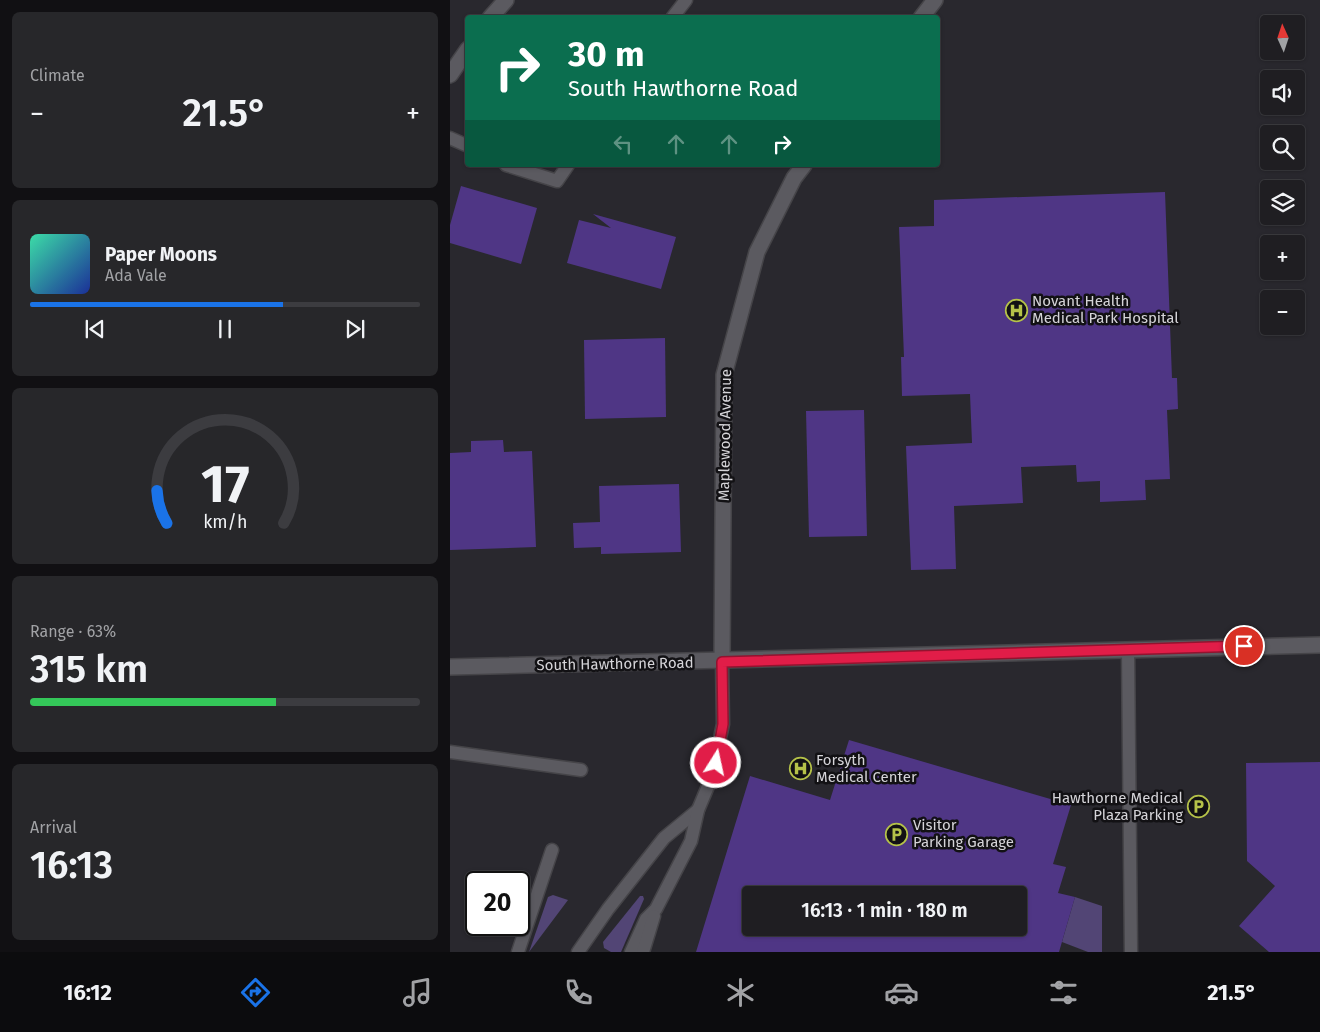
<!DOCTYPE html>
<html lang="en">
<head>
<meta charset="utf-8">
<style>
  :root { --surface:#1f1e22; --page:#27272a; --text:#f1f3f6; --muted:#a1a2a5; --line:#3c3c40; --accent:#1a73e8 }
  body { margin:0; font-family:"Fira Sans",sans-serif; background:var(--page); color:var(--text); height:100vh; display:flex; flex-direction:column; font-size:19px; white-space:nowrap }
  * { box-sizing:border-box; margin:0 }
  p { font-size:16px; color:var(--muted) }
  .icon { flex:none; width:28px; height:28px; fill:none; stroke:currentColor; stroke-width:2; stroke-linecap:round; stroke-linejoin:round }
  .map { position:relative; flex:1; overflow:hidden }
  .side { display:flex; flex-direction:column; gap:12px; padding:12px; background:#111013; width:450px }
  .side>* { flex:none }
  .guide { position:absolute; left:15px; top:15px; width:475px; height:152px; border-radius:5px; box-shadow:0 1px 4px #0004,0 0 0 1px var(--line); background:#0b6e4f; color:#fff; overflow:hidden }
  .needle { width:32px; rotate:357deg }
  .fabs { position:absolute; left:810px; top:15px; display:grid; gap:10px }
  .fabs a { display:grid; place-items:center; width:45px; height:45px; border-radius:5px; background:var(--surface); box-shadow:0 1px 4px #0004,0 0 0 1px var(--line); font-size:25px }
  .speed { position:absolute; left:15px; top:871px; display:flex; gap:10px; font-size:25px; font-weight:700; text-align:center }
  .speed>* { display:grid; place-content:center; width:65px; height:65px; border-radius:50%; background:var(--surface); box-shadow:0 1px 4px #0004,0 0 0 1px var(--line); line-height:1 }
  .speed .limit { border:2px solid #111; border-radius:8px; background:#fff; color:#111 }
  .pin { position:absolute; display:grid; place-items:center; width:42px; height:42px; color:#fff; margin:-21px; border:2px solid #fff; border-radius:50%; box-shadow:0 1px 5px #0007 }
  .me { position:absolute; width:55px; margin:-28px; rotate:10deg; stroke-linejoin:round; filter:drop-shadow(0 0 4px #0008) }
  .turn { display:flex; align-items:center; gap:18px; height:105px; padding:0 20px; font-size:22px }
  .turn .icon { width:65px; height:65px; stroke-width:2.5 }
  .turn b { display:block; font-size:35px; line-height:42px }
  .lanes { display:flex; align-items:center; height:48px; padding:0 20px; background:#0003; justify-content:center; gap:25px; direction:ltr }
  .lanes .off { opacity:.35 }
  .big { font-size:38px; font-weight:600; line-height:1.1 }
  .side .widget { flex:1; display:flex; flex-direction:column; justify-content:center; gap:8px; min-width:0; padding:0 18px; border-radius:8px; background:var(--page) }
  .side .dial { align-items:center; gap:0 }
  .dial svg { height:130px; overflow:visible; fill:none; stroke:var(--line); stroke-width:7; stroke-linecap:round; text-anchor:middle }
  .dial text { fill:var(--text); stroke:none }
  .song { display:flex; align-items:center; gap:15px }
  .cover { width:60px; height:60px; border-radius:8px; background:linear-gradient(135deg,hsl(160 70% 55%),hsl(230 70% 35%)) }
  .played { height:5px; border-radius:2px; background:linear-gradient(90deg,var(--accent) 65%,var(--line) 65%) }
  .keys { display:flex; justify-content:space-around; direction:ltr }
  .heat { display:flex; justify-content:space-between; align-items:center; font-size:28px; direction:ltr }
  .charge { height:8px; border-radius:4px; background:linear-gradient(90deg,#34c759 63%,var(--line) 0) }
  .trip { position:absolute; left:292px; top:886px; width:285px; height:50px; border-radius:5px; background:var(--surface); box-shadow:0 1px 4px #0004,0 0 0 1px var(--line); font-weight:600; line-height:50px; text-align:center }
  .tab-bar { display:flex; height:80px; justify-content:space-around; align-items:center; background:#0c0c0e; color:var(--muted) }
  .tab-bar .icon { width:35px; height:35px }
  .tab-bar .on { color:var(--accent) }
  .tab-bar b { font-size:22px; color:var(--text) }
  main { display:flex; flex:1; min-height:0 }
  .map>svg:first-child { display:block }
  .green { fill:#524575 }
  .building { fill:#4f3685; fill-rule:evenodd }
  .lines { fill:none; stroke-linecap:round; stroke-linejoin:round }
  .lane-casing { stroke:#454448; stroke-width:15 }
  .street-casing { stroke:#454448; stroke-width:18 }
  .secondary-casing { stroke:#454448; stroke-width:18 }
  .lane { stroke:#5b5a60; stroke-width:12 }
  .street { stroke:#5b5a60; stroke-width:15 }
  .secondary { stroke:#5b5a60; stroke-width:15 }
  .route-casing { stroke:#92132f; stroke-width:12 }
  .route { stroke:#e11d48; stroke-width:9 }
  .labels { text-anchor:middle; stroke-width:5; stroke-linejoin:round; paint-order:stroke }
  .poi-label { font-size:15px; fill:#d5d4d8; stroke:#121114; text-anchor:start }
  .street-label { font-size:15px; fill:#d5d4d8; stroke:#121114 }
</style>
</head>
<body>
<main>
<section class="side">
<div class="widget"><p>Climate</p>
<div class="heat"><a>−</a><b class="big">21.5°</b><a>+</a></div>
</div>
<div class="widget">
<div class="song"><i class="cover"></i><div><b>Paper Moons</b><p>Ada Vale</p></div></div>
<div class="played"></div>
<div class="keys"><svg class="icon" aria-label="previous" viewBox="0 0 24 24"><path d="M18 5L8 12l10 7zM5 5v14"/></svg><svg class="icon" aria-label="pause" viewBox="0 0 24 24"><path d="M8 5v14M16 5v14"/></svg><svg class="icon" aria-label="next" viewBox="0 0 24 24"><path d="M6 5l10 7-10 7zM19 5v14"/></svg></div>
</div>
<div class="widget dial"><svg viewBox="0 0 100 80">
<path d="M14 69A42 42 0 1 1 86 69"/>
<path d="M14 69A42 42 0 0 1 8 49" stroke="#1a73e8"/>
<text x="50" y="56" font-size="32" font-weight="700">17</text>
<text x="50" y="72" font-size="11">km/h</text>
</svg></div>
<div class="widget"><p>Range · 63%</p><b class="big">315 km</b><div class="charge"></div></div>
<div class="widget"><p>Arrival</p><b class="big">16:13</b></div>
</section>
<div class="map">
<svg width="870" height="952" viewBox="0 0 870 952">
  <rect width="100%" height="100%" fill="#29282e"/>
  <g class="green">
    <path d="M103,895L118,900L79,952L98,897Z"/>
    <path d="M190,896H193L194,899L171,952H161L154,948L153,942Z"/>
    <path d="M625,897L652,906V952H638L612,942Z"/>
  </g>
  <g class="building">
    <path d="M11,186L87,208L71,264L0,243V225Z"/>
    <path d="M715,192L722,378H727L728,409L717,410L720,479L695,480L696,500L650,502V481L627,482L626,465L571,467L573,503L504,506L506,569L461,570L456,446L522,443L520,394L452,396L451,357H454L449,227L484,226V200Z"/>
    <path d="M143,214L226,237L211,289L117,263L129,220L161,228Z"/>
    <path d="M215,338L216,417L135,419L134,340Z"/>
    <path d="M414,410L417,536L359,537L356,411Z"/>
    <path d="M53,440L54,452L82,451L86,547L0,550V453L21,452V441Z"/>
    <path d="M229,484L231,552L151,554V547L124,548L123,523L150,522L149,486Z"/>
    <path d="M399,740L621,805L603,864L616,867L608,893L625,897L609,952H246L300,776L380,800ZM301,895H569V928H301Z"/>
    <path d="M870,762V952H819L789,926L825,886L797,861L796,763Z"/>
  </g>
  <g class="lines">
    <defs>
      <g id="lane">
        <path d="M222,18L236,0"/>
        <path d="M0,138L18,146"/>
        <path d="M56,165L107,181L118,165"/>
        <path d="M678,650L681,952"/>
        <path d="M0,752L131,770"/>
        <path d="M68,952L102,850"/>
        <path d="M128,952L158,909L214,838L248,810"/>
        <path d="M181,952L196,919L206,909L241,841L248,810L261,779L273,724L272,661"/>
        <path d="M193,952L204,916"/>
      </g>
      <g id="street">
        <path d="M40,18L56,0"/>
        <path d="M471,18L485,0"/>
        <path d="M0,75L18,49"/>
        <path d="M272,661L274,375L307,252L344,178L354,165"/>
      </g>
      <path id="secondary" d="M0,667L870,645"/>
    </defs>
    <use href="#lane" class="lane-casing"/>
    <use href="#street" class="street-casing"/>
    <use href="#secondary" class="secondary-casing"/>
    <use href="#lane" class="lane"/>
    <use href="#street" class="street"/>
    <use href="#secondary" class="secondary"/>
  </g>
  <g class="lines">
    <defs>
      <path id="route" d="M266,763L273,724L272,662L794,646"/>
    </defs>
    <use href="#route" class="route-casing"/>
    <use href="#route" class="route"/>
  </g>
  <defs>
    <symbol id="hospital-ring" viewBox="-11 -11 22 22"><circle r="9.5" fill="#121114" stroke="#b5c249" stroke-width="1.5"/><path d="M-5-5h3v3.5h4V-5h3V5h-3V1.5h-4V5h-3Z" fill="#b5c249"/></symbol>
    <symbol id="parking-ring" viewBox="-11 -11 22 22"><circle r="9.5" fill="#121114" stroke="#b5c249" stroke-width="1.5"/><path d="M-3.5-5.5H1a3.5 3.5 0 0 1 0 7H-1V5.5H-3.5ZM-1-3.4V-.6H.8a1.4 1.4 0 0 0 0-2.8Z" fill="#b5c249"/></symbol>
  </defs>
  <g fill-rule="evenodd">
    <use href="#hospital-ring" x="554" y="298" width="25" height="25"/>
    <use href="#hospital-ring" x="338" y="756" width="25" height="25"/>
    <use href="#parking-ring" x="736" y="794" width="25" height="25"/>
    <use href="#parking-ring" x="434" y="822" width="25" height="25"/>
  </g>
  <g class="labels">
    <g class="poi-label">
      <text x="582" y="306">Novant Health<tspan x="582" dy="17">Medical Park Hospital</tspan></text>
      <text x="366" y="765">Forsyth<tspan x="366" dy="17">Medical Center</tspan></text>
      <text x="733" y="803" text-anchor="end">Hawthorne Medical<tspan x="733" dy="17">Plaza Parking</tspan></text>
      <text x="463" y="830">Visitor<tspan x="463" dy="17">Parking Garage</tspan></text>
    </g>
    <g class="street-label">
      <text transform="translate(275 435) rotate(-89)" y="5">Maplewood Avenue</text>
      <text transform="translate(165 664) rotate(-1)" y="5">South Hawthorne Road</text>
    </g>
  </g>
</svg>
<div class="fabs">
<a><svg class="needle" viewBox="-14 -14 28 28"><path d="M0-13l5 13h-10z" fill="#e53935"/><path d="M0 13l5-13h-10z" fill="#a1a2a5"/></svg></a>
<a><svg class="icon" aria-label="sound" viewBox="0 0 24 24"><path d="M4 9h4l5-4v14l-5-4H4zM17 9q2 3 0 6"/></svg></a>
<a><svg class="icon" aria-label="search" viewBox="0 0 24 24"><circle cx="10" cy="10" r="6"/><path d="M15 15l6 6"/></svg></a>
<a><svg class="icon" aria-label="layers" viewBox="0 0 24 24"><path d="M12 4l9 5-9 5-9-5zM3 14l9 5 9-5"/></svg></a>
<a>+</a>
<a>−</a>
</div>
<div class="speed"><div class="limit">20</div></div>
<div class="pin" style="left:794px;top:646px;background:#d93025"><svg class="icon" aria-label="arrive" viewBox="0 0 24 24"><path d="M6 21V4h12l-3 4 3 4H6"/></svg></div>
<svg class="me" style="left:266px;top:763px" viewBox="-20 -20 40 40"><circle r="17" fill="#e11d48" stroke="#fff" stroke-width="3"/><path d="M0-11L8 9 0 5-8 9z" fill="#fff"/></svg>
<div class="trip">16:13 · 1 min · 180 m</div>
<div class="guide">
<div class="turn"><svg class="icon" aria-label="right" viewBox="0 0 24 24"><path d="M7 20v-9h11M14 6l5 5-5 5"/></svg><div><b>30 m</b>South Hawthorne Road</div></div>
<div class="lanes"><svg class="icon off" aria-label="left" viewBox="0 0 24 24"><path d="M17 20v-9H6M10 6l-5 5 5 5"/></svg><svg class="icon off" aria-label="ahead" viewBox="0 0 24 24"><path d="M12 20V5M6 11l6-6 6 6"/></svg><svg class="icon off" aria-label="ahead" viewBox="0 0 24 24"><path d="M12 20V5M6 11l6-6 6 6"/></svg><svg class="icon" aria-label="right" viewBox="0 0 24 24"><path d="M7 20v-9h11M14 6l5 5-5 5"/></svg></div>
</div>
</div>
</main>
<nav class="tab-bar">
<b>16:12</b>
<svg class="icon on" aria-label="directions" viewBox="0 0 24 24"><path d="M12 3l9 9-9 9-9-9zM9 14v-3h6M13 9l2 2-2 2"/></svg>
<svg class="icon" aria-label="music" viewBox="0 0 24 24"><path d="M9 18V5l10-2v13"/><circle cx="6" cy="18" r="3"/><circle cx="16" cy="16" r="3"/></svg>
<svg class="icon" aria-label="phone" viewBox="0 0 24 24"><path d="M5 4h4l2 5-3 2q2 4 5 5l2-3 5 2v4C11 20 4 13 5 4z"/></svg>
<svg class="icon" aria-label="climate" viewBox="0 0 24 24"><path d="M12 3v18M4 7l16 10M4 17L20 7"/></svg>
<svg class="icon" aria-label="car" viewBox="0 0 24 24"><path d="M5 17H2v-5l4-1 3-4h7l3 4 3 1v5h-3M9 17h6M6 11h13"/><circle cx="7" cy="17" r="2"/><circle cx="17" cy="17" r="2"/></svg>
<svg class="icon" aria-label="filters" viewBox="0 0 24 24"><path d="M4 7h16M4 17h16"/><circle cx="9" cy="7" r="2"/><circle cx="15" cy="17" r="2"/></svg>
<b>21.5°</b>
</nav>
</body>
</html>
